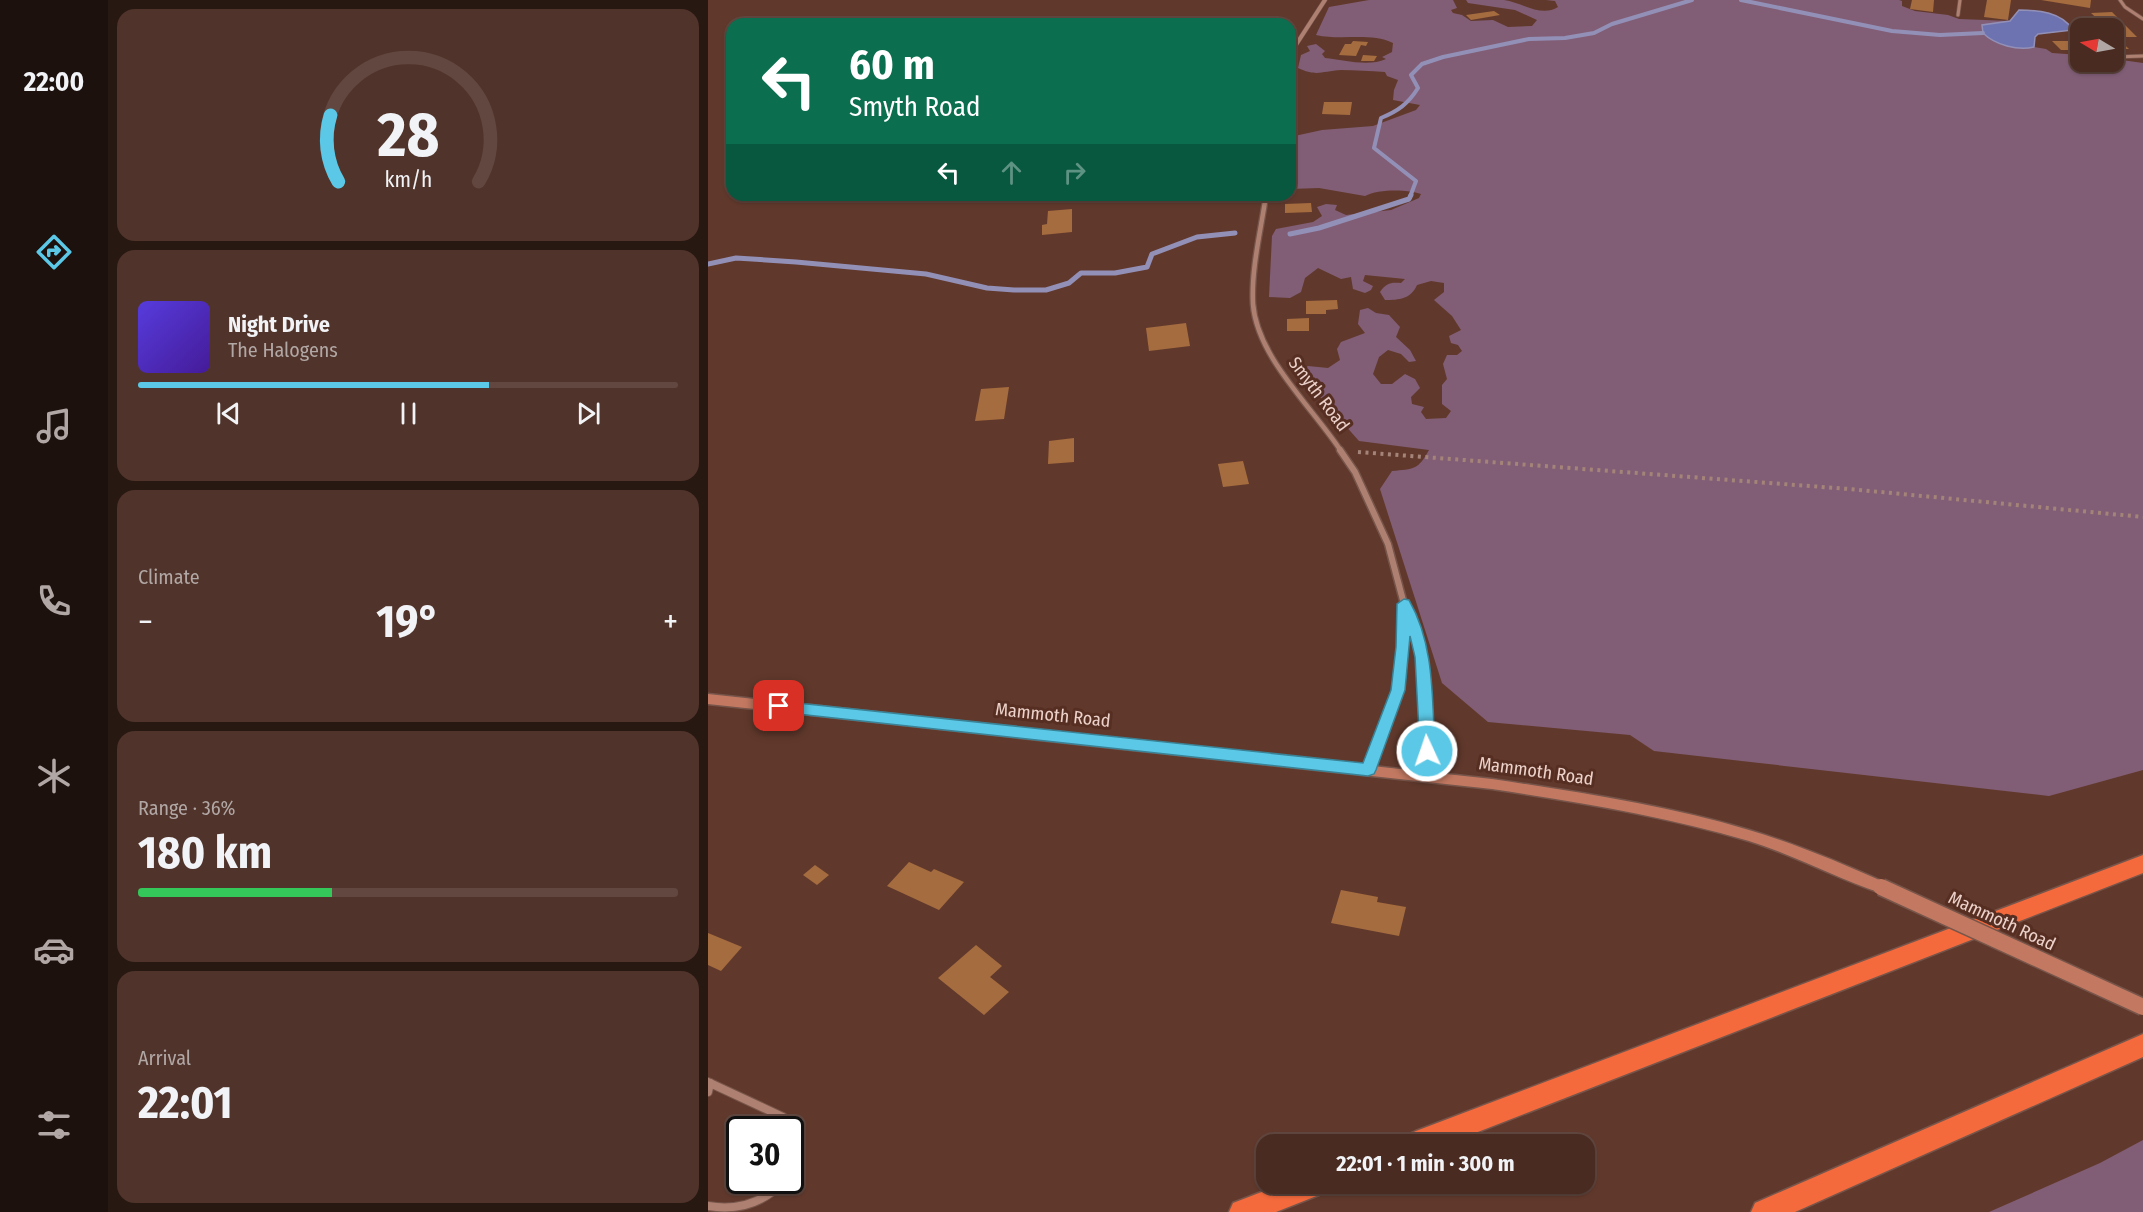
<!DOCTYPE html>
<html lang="en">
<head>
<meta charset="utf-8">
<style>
  :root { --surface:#492b21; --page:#50332a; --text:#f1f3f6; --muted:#b1a7a5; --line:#61473f; --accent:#5ac8e6 }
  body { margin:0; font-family:"Fira Sans Condensed",sans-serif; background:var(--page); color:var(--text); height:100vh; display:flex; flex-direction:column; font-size:22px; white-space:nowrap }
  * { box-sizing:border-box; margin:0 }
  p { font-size:20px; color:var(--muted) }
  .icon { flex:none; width:33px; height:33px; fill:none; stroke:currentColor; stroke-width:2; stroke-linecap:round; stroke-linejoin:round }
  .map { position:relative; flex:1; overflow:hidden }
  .details { display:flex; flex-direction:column; gap:9px; padding:9px; background:#281812; width:600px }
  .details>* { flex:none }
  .hud { position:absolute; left:18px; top:18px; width:570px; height:183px; border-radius:18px; box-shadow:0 2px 4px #0004,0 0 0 2px var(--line); background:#0b6e4f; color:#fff; overflow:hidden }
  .needle { width:39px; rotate:280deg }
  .fabs { position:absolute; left:1362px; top:18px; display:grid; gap:12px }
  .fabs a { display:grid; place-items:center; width:54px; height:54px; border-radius:12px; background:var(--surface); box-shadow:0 2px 4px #0004,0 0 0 2px var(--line); font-size:30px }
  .speed { position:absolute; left:18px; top:1116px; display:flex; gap:12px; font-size:30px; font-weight:700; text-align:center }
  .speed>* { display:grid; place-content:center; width:78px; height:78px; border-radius:50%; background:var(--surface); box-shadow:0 2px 4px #0004,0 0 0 2px var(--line); line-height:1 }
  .speed .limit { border:3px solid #111; border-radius:9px; background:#fff; color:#111 }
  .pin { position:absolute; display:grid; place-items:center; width:51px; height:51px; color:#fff; margin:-26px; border-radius:12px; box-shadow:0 3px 9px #0006 }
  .me { position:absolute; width:66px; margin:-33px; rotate:357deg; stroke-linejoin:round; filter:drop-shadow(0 0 4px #0008) }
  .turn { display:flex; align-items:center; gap:21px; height:126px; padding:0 24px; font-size:27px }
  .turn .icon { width:78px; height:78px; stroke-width:2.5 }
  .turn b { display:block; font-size:42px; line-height:51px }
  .lanes { display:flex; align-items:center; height:57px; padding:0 24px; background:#0003; justify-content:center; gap:30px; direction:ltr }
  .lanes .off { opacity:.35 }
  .big { font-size:45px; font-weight:700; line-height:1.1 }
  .details .card { flex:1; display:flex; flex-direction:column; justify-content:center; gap:9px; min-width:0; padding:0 21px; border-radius:18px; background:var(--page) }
  .details .dial { align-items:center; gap:0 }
  .dial svg { height:156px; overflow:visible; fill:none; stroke:var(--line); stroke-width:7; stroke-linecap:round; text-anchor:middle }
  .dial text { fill:var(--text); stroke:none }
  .song { display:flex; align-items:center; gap:18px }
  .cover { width:72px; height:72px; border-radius:9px; background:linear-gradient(135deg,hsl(250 70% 55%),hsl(260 70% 35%)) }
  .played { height:6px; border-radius:3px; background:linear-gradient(90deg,var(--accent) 65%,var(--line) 65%) }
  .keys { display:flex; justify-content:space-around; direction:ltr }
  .heat { display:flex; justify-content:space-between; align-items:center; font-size:33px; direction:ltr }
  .charge { height:9px; border-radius:4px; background:linear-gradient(90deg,#34c759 36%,var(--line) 0) }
  .trip { position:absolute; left:548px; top:1134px; width:339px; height:60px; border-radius:18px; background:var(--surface); box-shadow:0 2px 4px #0004,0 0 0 2px var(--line); font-weight:700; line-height:60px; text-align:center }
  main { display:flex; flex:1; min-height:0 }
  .tab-bar { display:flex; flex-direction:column; width:108px; justify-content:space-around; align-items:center; background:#1d110d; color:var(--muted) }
  .tab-bar .icon { width:42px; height:42px }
  .tab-bar .current { color:var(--accent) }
  .tab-bar b { font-size:27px; color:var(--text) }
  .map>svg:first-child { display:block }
  .green { fill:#815e76 }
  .water { fill:#6d73b1; stroke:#9390b8; stroke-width:1.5 }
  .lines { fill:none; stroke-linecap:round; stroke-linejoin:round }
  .stream-far1 { stroke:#9390b8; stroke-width:4 }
  .stream { stroke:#9390b8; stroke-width:5 }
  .building { fill:#a56c3f }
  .service-casing { stroke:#77554a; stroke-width:4.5 }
  .minor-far3-casing { stroke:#77554a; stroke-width:5 }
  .minor-far2-casing { stroke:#77554a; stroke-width:7 }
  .minor-far1-casing { stroke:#77554a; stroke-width:9 }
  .minor-casing { stroke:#77554a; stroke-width:10 }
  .secondary-casing { stroke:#77554a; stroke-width:3 }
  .motorway-casing { stroke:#77554a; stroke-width:3 }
  .path { stroke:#a48378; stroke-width:4; stroke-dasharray:3 4.5; stroke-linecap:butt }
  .service { stroke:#ae8071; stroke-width:3 }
  .minor-far3 { stroke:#ae8071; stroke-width:4 }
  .minor-far2 { stroke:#ae8071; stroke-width:4.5 }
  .minor-far1 { stroke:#ae8071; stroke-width:6 }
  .minor { stroke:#ae8071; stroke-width:8 }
  .secondary { fill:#c37961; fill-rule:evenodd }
  .motorway { fill:#f46a3d; fill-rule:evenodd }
  .secondary-bridge-casing { stroke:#77554a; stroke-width:19; stroke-linecap:butt }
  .secondary-bridge { stroke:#c37961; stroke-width:16 }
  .route { fill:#5ac8e6; stroke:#3a8296; stroke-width:1.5 }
  .labels { text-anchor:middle; stroke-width:6; stroke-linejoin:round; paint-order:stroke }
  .street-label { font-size:18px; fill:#ecd2ca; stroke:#562e22 }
</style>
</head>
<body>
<main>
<nav class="tab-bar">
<b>22:00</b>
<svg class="icon current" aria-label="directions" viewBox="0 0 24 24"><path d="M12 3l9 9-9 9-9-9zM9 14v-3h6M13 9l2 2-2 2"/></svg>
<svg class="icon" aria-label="music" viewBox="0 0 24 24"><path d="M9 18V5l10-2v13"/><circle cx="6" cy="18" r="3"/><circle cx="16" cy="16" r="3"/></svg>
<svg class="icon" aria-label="phone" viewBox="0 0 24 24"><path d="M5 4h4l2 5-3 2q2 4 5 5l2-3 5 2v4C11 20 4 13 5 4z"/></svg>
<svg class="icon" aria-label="climate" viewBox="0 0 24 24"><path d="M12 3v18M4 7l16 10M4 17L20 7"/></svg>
<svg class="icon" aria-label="car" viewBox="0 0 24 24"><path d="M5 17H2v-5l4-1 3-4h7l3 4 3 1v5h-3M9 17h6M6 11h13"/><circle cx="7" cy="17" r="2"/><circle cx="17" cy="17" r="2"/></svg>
<svg class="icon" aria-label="filters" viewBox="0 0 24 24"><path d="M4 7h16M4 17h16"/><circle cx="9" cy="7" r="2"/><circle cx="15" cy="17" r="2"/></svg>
</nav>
<section class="details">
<div class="card dial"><svg viewBox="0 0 100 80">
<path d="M14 69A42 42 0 1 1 86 69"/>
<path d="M14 69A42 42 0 0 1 10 35" stroke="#5ac8e6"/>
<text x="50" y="56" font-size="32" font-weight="700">28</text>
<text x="50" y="72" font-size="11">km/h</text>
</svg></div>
<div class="card">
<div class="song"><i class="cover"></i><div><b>Night Drive</b><p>The Halogens</p></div></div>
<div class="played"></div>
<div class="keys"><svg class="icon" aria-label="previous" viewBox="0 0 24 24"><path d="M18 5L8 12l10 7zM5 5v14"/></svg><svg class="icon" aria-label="pause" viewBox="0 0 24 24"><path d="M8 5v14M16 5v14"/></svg><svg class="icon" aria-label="next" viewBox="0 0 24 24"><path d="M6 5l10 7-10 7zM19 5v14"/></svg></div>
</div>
<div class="card"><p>Climate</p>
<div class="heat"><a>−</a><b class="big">19°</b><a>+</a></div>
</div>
<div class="card"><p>Range · 36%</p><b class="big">180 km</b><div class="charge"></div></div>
<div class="card"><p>Arrival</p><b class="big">22:01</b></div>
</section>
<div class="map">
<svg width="1435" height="1212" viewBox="0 0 1435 1212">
  <rect width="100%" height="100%" fill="#61392c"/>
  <g class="green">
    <path d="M661,0H745L749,8L743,10L745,13L754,15L763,21L785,20L800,27L824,26L829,20L807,10L760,3L758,0C770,0 784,0 796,0C813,2 833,18 850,7L847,1L838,0H1191L1194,1V6L1207,11L1240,15L1251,19L1302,21L1297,22L1309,47H1326L1338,49L1344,53L1372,55V62H1406V59L1435,63V770L1341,796L946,751L922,735L780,722L734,683L672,489L684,471C706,469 710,470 721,450L651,441L590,372L600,366L620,368L632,360L629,349L633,342L657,333L650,324L652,310L660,308L668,313L681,315L692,327L688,337L702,350L708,361L701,362L693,354L680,350L671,357L665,374L673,384H684L697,374L707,379L712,388L703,397L704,404L716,407L713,412L718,419L738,418L743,411L734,404V385L739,379L735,364L739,355H749L754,351L750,345L743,343L741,336L753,330L744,316L726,300L736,292V283L723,281L709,285C703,299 691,300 677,300L672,292C678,283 683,282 693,283L697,279L657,275L655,281L665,286L663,290L657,293L645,289L643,277L633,279L610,268L597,278L593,292L582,298L561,297L564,236L568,229L605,222L614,216L609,207L618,204L629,205L627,210L638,215L683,210L711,198L713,194C699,189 670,189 657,196L611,188L582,189V137L614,130L665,126L708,110L712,105L685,100L686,90L690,80L679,76L677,72C662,71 648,70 633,70C614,71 609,77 590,68L593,55L602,51L599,46L608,44L617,51L614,54L617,58C635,60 661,67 678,59L674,57L684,52L685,43C662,32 634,41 608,35L621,7Z"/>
    <path d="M1435,1140V1212H1281L1392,1163Z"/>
  </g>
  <path class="water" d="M1311,10C1330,10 1354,12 1365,30L1330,34L1327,37L1326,47C1310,51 1287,45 1275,33L1274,25L1302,21Z"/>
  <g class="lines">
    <g class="stream-far1">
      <path d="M1033,0L1184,31L1232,35L1275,33"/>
      <path d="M702,197L708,181L666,148L673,118C690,111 700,104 710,88L703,75L714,64L735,57L821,39L857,38L886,33L904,24L984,0"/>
    </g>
    <g class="stream">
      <path d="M582,234L611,228L701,199L703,195"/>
      <path d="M0,264L28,258L88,262L218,274L279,288L306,290H338L361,283L373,273H407L439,267L444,254L489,237L527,233"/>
    </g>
  </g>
  <g class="building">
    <path d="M1204,0H1226L1225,12L1202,9Z"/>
    <path d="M1279,0H1303L1300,20L1276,17Z"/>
    <path d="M1333,0H1383L1382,8Z"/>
    <path d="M786,11L792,15L763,20L758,15Z"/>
    <path d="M1404,12L1429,37H1407L1406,28H1399L1383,13Z"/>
    <path d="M1406,39H1410L1421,49H1406Z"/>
    <path d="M645,41L660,42L658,46L653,45L648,56L631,55L637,44H643Z"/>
    <path d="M1344,41H1372V50H1353Z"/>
    <path d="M655,55L669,56L666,61H653Z"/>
    <path d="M616,102H644L642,115L614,114Z"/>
    <path d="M603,203L604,212L577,213V204Z"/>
    <path d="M364,209V232L334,235V225L339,224L340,211Z"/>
    <path d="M629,300L630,309L618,310V314H598V301Z"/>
    <path d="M601,318V331H579V319Z"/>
    <path d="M478,323L482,346L441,351L438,328Z"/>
    <path d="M301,387L296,419L267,421L273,389Z"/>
    <path d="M366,438V462L340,464L341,441Z"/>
    <path d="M535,461L541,484L515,487L510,464Z"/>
    <path d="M201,862L223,872L226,869L256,882L231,910L179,886Z"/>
    <path d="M107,865L121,875L109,885L95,875Z"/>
    <path d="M633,890L670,897L669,902L698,907L691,936L623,923Z"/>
    <path d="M0,933L34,947L13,971L0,965Z"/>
    <path d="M268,945L294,966L282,977L301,992L276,1015L230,978Z"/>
  </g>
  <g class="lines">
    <defs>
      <g id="service">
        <path d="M1412,0L1417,7L1435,19"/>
        <path d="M1250,15L1252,0"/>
        <path d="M1407,57L1435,56"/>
      </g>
      <path id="minor-far3" d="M582,54L617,0"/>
      <path id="minor-far2" d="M558,195C553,230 543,269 545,304C549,357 605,408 633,451"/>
      <g id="minor-far1">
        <path d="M632,450L647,472L680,544L696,604L707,628L714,656L719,751L717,776"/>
        <path d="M660,770L690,690L695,647L696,607"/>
      </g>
      <g id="minor">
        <path d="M0,1082L75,1117C91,1134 93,1152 82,1172"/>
        <path d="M0,1092L2,1083"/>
        <path d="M0,1206C30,1211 56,1203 77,1180"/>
      </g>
      <path id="secondary" d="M0,694L784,779C870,792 957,805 1041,830C1088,844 1133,863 1178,883L1180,887L1178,891L1173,893C1128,878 1086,855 1041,841C957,816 870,802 784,789L0,704Z"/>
      <g id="motorway">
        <path d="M1435,855V873L739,1144H695L699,1135L708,1131Z"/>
        <path d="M1435,1034V1057L1087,1212H1043L1047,1203Z"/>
        <path d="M574,1184H620L616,1193L568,1212H521L525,1203Z"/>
      </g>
    </defs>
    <use href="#service" class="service-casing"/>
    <use href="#minor-far3" class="minor-far3-casing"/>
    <use href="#minor-far2" class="minor-far2-casing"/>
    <use href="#minor-far1" class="minor-far1-casing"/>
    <use href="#minor" class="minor-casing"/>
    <use href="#secondary" class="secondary-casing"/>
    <use href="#motorway" class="motorway-casing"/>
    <path class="path" d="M650,452L1141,489L1435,517"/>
    <use href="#service" class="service"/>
    <use href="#minor-far3" class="minor-far3"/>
    <use href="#minor-far2" class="minor-far2"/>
    <use href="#minor-far1" class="minor-far1"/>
    <use href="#minor" class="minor"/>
    <use href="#secondary" class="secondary"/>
    <use href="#motorway" class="motorway"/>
    <defs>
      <path id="secondary-bridge" d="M1173,887L1435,1007"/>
    </defs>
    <use href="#secondary-bridge" class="secondary-bridge-casing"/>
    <use href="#secondary-bridge" class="secondary-bridge"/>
  </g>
  <path class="route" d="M696,599L701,600C727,645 724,700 727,751L725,755H714L712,751L707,657L702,636L697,690L668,770L666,774L660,776L71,712L66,710L64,706L66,703L71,701L655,763L683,690L688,647L689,604Z"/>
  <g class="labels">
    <g class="street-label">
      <text transform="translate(611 394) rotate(53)" y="6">Smyth Road</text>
      <text transform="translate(345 715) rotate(6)" y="6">Mammoth Road</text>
      <text transform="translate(828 771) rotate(8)" y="6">Mammoth Road</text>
      <text transform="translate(1294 921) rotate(25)" y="6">Mammoth Road</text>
    </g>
  </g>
</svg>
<div class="fabs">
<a><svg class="needle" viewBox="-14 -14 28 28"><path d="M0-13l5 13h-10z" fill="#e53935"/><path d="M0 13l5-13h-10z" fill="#b1a7a5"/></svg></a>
</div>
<div class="speed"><div class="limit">30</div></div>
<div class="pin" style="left:71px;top:706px;background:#d93025"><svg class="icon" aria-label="arrive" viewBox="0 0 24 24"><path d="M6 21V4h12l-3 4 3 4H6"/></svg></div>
<svg class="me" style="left:719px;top:751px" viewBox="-20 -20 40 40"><circle r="17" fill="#5ac8e6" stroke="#fff" stroke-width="3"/><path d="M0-11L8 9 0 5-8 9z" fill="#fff"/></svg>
<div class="trip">22:01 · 1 min · 300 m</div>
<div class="hud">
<div class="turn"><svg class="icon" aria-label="left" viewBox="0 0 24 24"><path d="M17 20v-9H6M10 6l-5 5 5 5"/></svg><div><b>60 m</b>Smyth Road</div></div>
<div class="lanes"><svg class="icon" aria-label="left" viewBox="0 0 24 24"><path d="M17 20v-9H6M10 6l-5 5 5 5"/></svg><svg class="icon off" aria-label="ahead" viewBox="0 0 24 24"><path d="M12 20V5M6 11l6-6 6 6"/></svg><svg class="icon off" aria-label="right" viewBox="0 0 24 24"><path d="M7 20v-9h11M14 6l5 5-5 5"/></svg></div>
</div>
</div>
</main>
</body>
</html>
